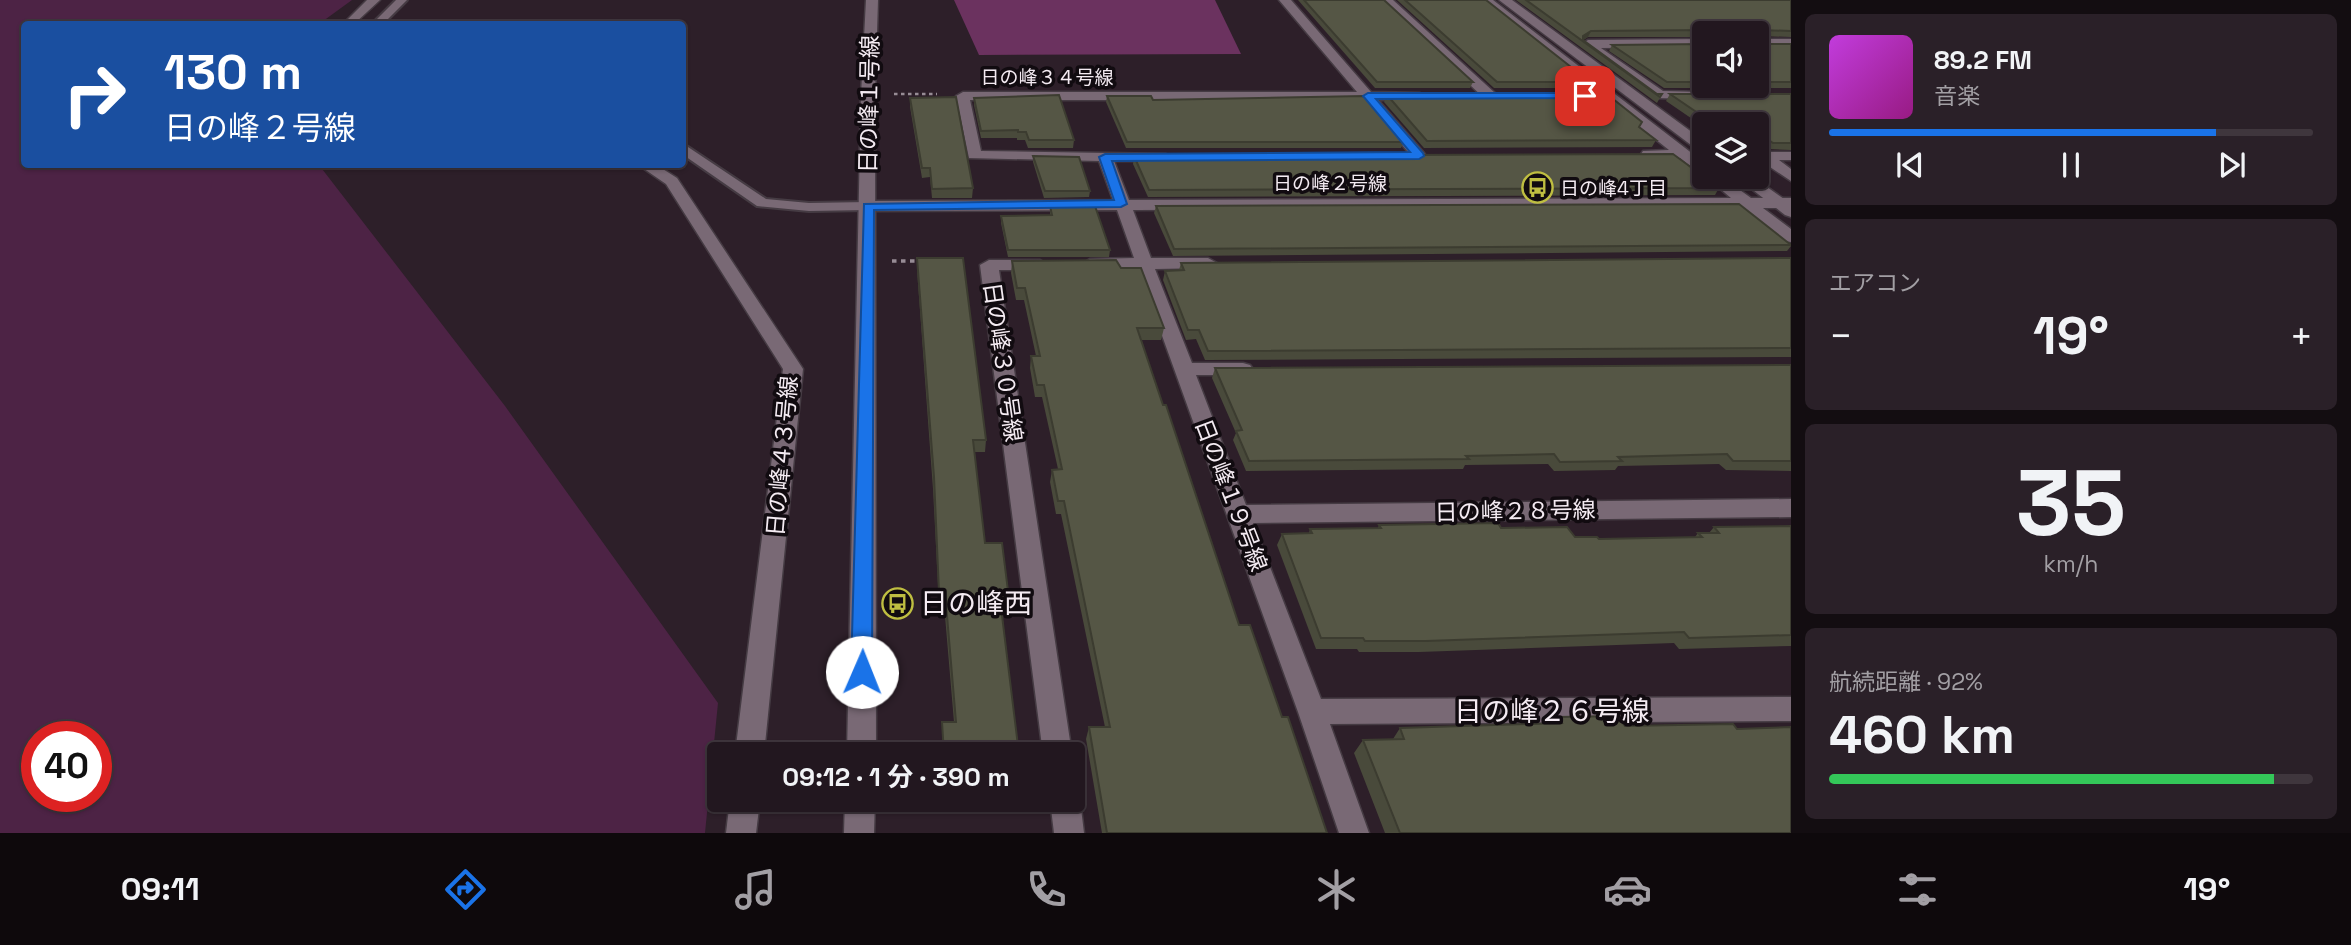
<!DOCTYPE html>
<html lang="ja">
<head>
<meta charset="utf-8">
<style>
  :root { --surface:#22171f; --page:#2a2028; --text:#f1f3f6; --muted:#a29fa4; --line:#3f363d; --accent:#1a73e8 }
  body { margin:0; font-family:"Space Grotesk","Noto Sans JP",sans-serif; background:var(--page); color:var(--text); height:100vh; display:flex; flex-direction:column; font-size:26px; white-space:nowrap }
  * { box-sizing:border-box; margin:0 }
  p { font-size:23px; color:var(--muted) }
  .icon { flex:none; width:38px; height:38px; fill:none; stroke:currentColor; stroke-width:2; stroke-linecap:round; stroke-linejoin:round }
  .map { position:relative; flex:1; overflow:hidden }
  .panel { display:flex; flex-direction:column; gap:14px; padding:14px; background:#130d11; width:560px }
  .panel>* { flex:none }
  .hud { position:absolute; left:21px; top:21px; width:665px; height:147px; border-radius:7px; box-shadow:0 2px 5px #0004,0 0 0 2px var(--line); background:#1a4fa0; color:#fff; overflow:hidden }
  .tools { position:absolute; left:1692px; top:21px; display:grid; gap:14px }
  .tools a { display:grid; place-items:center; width:77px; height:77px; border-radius:7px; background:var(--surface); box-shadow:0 2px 5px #0004,0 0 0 2px var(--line); font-size:35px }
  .speed { position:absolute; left:21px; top:721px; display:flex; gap:14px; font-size:35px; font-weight:700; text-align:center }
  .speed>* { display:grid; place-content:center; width:91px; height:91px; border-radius:50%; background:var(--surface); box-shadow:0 2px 5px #0004,0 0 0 2px var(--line); line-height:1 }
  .speed .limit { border:10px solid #d22; background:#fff; color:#111 }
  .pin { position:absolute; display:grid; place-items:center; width:60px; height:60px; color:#fff; margin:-30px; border-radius:14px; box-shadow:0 4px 10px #0006 }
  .me { position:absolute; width:77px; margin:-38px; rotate:1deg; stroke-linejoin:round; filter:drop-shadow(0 0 5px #0008) }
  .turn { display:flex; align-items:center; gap:24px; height:147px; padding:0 28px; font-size:32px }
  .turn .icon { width:91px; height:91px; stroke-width:2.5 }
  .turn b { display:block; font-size:49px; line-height:60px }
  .big { font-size:52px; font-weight:700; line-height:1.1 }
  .panel .card { flex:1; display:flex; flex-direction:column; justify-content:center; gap:10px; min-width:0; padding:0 24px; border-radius:10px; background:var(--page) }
  .panel .dial { align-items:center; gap:0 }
  .dial b { font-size:91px; line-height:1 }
  .song { display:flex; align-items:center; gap:21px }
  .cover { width:84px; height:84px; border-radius:10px; background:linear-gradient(135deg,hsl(290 70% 55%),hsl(310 70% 35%)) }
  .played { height:7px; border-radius:4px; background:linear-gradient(90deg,var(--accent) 80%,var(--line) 80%) }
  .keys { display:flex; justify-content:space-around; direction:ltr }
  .heat { display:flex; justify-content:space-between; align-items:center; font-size:38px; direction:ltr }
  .charge { height:10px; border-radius:5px; background:linear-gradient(90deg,#34c759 92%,var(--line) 0) }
  .trip { position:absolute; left:707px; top:742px; width:378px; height:70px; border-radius:7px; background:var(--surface); box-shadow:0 2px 5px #0004,0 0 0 2px var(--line); font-weight:700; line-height:70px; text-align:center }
  .tabs { display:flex; height:112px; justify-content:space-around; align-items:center; background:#0e090c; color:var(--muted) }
  .tabs .icon { width:49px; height:49px }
  .tabs .active { color:var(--accent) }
  .tabs b { font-size:32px; color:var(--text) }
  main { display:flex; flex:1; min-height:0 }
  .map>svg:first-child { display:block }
  .green { fill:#4d2345; fill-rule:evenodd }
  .water { fill:#6b325f }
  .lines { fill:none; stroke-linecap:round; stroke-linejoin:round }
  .service-casing { stroke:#453b43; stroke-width:4 }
  .pedestrian-casing { stroke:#453b43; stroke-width:3 }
  .minor-casing { stroke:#453b43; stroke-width:3 }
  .tertiary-casing { stroke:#453b43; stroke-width:3 }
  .path-far1 { stroke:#978c95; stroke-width:2.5; stroke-dasharray:3.5 3.5; stroke-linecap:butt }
  .path { stroke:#978c95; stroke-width:3.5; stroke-dasharray:4.5 4.5; stroke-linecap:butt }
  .service { fill:#796975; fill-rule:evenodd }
  .pedestrian { fill:#796975; fill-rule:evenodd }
  .minor { fill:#796975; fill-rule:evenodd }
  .tertiary { fill:#796975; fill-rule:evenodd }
  .wall { fill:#494a3b }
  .shaded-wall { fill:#3c3c30 }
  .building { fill:#555645; stroke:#3c3c30; stroke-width:2 }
  .route { fill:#1a73e8; stroke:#114b97; stroke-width:2 }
  .labels { text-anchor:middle; stroke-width:7; stroke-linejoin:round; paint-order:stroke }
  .far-street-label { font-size:19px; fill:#f4ebf2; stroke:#110b10 }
  .far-poi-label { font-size:19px; fill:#f4ebf2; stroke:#110b10; text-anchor:start }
  .street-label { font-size:23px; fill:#f4ebf2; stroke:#110b10 }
  .near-poi-label { font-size:28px; fill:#f4ebf2; stroke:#110b10; text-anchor:start }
  .near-street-label { font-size:28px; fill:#f4ebf2; stroke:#110b10 }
</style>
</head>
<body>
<main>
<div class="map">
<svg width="1791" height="833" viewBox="0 0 1791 833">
  <rect width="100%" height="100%" fill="#2d1f29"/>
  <path class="green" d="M0,0H352L319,24H24V164L319,165L505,406L718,703L705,833H0ZM37,737H96V796H37Z"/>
  <path class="water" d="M954,0H1215L1241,54L979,55Z"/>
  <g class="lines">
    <defs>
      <g id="service">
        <path d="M396,0H407L383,24H372Z"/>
        <path d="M682,143L766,199L809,203L868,202L875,206L868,210L809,211L757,206L682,154Z"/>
      </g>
      <g id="pedestrian">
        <path d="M1499,0H1512L1704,141V152L1699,151Z"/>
        <path d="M1736,177H1753L1791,204V217L1785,215Z"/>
      </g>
      <g id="minor">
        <path d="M367,0H380L354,24H343Z"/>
        <path d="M1279,0H1291L1371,92L1420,93V99L1415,100H1378L1424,153L1426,156L1424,159H1414L1364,100H970L981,151L1166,154L1168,157L1166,160L1161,161H1114L1129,200L1731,198L1706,177H1722L1751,198H1791V208H1763L1791,229V242L1785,241L1743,208L1133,210L1151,258H1208L1217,263L1208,268L1155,269L1192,363H1243L1250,365L1253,369L1250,373L1243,375H1196L1246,505L1791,499V517L1253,523L1321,699L1791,697V721L1330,724L1369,833H1339L1298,712L1138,269H1090L1081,264L1090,259L1134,258L1117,210L868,211L860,206L868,201L1113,200L1099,161L969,158L956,96L963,92H1357Z"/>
        <path d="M1380,0H1393L1495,93V99H1485Z"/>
        <path d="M1480,0H1493L1689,151L1704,163V174L1699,173L1680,158L1643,157L1641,154L1643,151L1669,150Z"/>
        <path d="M1704,39V47L1601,48L1663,91L1702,92V98L1697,99L1655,98L1582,44L1588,40Z"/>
        <rect x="1757" y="39" width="34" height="8"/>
        <path d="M1763,152H1791V160H1779L1791,169V181L1758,159V153Z"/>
        <path d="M637,164H655L677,178L803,369L764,754H735L783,369L666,184Z"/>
        <path d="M989,260H1040L1049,265L1040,270H999L1072,754H1043L980,265Z"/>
        <path d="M1073,789L1080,800L1084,833H1054L1050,800H1073Z"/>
        <path d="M730,800H760L756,833H726Z"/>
      </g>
      <g id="tertiary">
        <path d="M866,0H878L875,95L876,754H847L861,95Z"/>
        <path d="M845,800H875L874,833H844Z"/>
      </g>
    </defs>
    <use href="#service" class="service-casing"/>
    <use href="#pedestrian" class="pedestrian-casing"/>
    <use href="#minor" class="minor-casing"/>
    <use href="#tertiary" class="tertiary-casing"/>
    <path class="path-far1" d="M894,94H937"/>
    <path class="path" d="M892,261H922"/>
    <use href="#service" class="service"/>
    <use href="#pedestrian" class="pedestrian"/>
    <use href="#minor" class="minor"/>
    <use href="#tertiary" class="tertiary"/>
  </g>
  <g class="wall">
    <path d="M1298,0H1384L1473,82L1470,88H1375Z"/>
    <path d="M1397,0H1486L1590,82L1586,88H1494Z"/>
    <path d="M1516,0H1791V37L1759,36L1758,41L1761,44H1791V88H1664L1609,51L1612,45L1704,44V86H1757V33H1704V37H1588L1583,40L1657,94H1662L1657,103Z"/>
    <path d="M1670,94H1791V150L1769,149L1757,141V124H1704V127L1666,101Z"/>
    <path d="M1387,95L1656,140L1652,147L1424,148L1384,102Z"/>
    <path d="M1107,96L1153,100L1404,142L1401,148H1126L1106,102Z"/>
    <path d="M910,98L973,188L972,198H932L930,177L922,178L910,107Z"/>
    <path d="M974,98L1074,140L1073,148H1028L1025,140H1017V138H981L974,105Z"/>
    <path d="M1033,156L1090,191L1089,197L1044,198L1033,162Z"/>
    <path d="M1134,156L1719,188L1715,195L1148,197L1133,164Z"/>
    <path d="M1050,206L1110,250L1109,257H1008L1001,223V216L1050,215Z"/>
    <path d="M1156,206L1791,244V246L1787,251L1173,256L1154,213Z"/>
    <path d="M917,258L986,440L985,452H974L985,543L1008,591L1006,603H1001L1019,754H943L942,734V722H954L944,604H939L933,489L917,270Z"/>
    <path d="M1791,258V357L1205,360L1196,339L1186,340L1163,280L1165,271L1179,270L1181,263Z"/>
    <path d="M1012,261L1121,268L1164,328L1161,340H1141L1163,405L1239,625L1282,717L1327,833H1102L1086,739L1089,727H1105L1061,514H1056L1050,482L1052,470L1058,469L1042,397H1035L1030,368L1031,356H1036L1024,300H1016L1011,273Z"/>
    <path d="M1791,365V471L1726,470L1719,464L1618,466L1615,470L1554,471L1548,464L1465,465L1463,469L1246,471L1233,440L1236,433L1212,378L1215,368Z"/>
    <path d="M1379,525L1501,528L1599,539L1695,537L1698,533H1709L1714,527L1791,526V646L1679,649L1674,643L1419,652H1359L1357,649H1316L1277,545L1282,534L1309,533L1310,529L1378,528Z"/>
    <path d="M1559,717L1625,726L1791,833H1385L1354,753L1363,740L1393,739L1400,728L1554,723Z"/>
    <path d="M946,800H1024L1023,806L946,808Z"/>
  </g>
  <path class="shaded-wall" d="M1591,31L1588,37L1582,41L1583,36Z"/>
  <g class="building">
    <path d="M1304,0H1384L1473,82H1377Z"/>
    <path d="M1405,0H1486L1590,82H1497Z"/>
    <path d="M1526,0H1791V31L1760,30L1758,41L1761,44H1791V82H1757V33H1710L1707,30L1591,31L1583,36V40L1657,94H1662L1660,97Z"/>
    <path d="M1704,44V82H1667L1612,45Z"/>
    <path d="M1670,94H1791V143H1773L1760,134H1757V124H1714Z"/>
    <path d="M1059,95L1074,140H1029L1026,132H1018V130L981,131L974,98Z"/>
    <path d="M1387,95H1608L1642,122L1639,127L1656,140L1427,141Z"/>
    <path d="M1107,96H1151L1153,100L1364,96L1404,142H1127Z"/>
    <path d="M956,97L973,188L932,189L930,168H922L910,98Z"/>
    <path d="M1673,154L1719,188L1149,190L1134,156Z"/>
    <path d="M1033,156L1079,157L1090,191H1045Z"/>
    <path d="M1739,204L1791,245L1174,249L1156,206Z"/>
    <path d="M1050,206H1095L1110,250H1008L1001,216L1052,215Z"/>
    <path d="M917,258H963L986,440H973L985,543H1002L1008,591H999L1019,754H944L942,722H956L945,592H939L934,477Z"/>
    <path d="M1791,258V348L1208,351L1199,330H1188L1165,271L1184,270L1181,263Z"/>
    <path d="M1116,260L1121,268H1141L1164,328H1137L1163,405H1166L1239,625H1250L1282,717H1288L1327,833H1107L1089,727H1110L1064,501H1058L1052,470L1062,469L1044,385H1037L1031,356H1040L1025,288H1017L1012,261Z"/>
    <path d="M1791,365V461H1733L1727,454L1618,457L1622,461L1560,462L1554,454L1466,456L1469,459L1249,461L1236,431L1242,430L1215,368Z"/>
    <path d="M1498,523L1501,528L1567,527L1575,537H1597L1599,539L1702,537L1698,533H1719L1714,527L1791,526V635L1689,638L1684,632L1426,641H1365L1363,638H1321L1282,534L1312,533L1310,529L1381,528L1379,525Z"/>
    <path d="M1618,716L1625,726L1733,724L1737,729L1791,727V833H1400L1363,740L1404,739L1400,728L1562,723L1559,717Z"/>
  </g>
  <path class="route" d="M1585,93H1589V98L1376,99L1423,153L1424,156L1419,159L1112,161L1127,204L1121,207L874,210L872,672L869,678L862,681L854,678L851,672L864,204L1114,200L1099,157L1105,154L1410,152L1363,96L1368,93Z"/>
  <defs>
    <symbol id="bus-ring" viewBox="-11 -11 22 22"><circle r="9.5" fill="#110b10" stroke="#bfbe41" stroke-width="1.5"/><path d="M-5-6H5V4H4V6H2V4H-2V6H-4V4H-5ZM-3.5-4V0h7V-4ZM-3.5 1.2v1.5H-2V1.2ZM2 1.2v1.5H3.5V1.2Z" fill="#bfbe41"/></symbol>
  </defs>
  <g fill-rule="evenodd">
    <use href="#bus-ring" x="1520" y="170" width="35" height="35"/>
    <use href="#bus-ring" x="880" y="586" width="35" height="35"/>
  </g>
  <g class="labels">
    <g class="far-street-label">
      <text x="1047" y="84">日の峰３４号線</text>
      <text x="1330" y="190">日の峰２号線</text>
    </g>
    <g class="far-poi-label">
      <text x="1560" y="195">日の峰4丁目</text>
    </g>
    <g class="street-label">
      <text transform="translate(869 104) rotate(-89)" y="8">日の峰１号線</text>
      <text transform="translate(1003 362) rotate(82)" y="8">日の峰３０号線</text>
      <text transform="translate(782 456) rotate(-85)" y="8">日の峰４３号線</text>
      <text transform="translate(1231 495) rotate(69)" y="8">日の峰１９号線</text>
      <text transform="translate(1515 511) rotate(-1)" y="8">日の峰２８号線</text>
    </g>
    <g class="near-poi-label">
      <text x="920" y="613">日の峰西</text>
    </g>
    <g class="near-street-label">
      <text x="1552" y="721">日の峰２６号線</text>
    </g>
  </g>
</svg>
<div class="tools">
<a><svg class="icon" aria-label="sound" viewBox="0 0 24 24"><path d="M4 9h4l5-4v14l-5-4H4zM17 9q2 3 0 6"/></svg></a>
<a><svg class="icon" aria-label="layers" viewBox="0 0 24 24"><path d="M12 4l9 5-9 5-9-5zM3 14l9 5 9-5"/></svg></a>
</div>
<div class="speed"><div class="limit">40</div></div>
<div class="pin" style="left:1585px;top:96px;background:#d93025"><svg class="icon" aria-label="arrive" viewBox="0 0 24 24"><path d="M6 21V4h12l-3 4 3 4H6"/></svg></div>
<svg class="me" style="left:862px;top:672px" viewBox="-20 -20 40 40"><circle r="19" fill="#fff"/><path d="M0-13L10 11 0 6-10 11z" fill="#1a73e8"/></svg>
<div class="trip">09:12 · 1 分 · 390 m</div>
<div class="hud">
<div class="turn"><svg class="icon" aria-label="right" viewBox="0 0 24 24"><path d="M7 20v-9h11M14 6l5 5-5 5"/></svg><div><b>130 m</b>日の峰２号線</div></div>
</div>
</div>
<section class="panel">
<div class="card">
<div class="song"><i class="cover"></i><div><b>89.2 FM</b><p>音楽</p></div></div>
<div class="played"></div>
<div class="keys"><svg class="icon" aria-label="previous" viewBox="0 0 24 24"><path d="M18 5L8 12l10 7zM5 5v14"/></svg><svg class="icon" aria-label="pause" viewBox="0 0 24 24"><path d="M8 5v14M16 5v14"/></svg><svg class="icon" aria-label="next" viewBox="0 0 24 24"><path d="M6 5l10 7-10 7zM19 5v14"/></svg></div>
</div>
<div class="card"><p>エアコン</p>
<div class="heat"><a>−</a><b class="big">19°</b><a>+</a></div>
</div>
<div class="card dial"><b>35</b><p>km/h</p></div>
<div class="card"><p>航続距離 · 92%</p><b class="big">460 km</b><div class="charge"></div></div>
</section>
</main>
<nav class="tabs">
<b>09:11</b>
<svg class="icon active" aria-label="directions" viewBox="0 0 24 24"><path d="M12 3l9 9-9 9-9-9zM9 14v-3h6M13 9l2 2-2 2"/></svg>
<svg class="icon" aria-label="music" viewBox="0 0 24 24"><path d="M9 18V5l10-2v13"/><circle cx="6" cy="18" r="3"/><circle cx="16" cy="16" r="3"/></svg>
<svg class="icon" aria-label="phone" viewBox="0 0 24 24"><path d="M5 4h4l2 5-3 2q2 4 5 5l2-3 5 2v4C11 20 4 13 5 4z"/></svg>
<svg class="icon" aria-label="climate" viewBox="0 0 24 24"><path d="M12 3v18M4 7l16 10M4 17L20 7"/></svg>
<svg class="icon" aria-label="car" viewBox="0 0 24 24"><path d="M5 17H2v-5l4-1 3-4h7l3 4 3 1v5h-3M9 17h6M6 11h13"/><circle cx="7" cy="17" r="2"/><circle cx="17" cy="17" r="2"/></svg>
<svg class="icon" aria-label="filters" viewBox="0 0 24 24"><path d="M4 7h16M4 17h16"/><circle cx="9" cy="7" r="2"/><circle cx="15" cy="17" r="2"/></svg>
<b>19°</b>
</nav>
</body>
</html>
